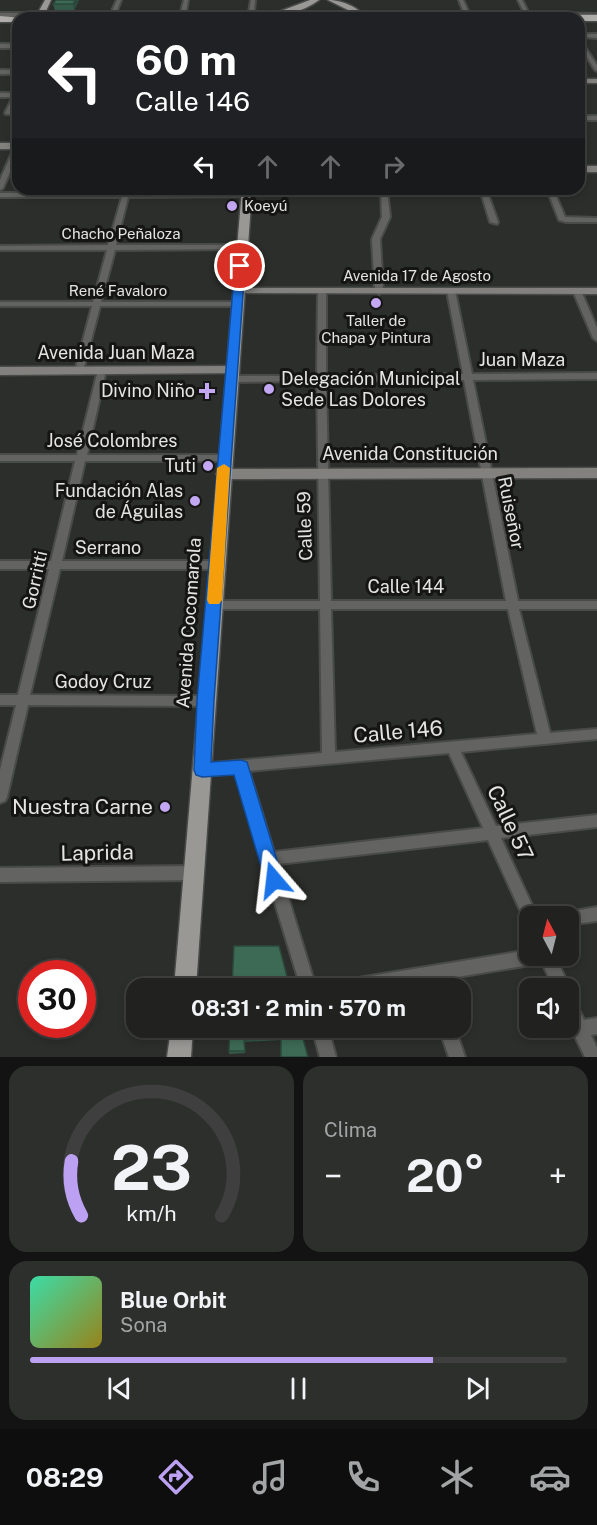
<!DOCTYPE html>
<html lang="es">
<head>
<meta charset="utf-8">
<style>
  :root { --surface:#212220; --page:#2d2f2d; --text:#f1f3f6; --muted:#a2a4a5; --line:#3e3f3e; --accent:#bca0f2 }
  body { margin:0; font-family:"Public Sans",sans-serif; background:var(--page); color:var(--text); height:100vh; display:flex; flex-direction:column; font-size:22px; white-space:nowrap }
  * { box-sizing:border-box; margin:0 }
  p { font-size:20px; color:var(--muted) }
  .icon { flex:none; width:33px; height:33px; fill:none; stroke:currentColor; stroke-width:2; stroke-linecap:round; stroke-linejoin:round }
  .map { position:relative; height:1057px; overflow:hidden }
  .details { display:flex; flex-direction:column; gap:9px; padding:9px; background:#121312; flex:1 }
  .details>* { flex:none }
  .banner { position:absolute; left:12px; top:12px; width:573px; height:183px; border-radius:18px; box-shadow:0 3px 9px #0003,0 0 0 2px var(--line); background:#202124; color:#fff; overflow:hidden }
  .needle { width:39px; rotate:353deg }
  .fabs { position:absolute; left:519px; top:906px; display:grid; gap:12px }
  .fabs a { display:grid; place-items:center; width:60px; height:60px; border-radius:12px; background:var(--surface); box-shadow:0 3px 9px #0003,0 0 0 2px var(--line); font-size:30px }
  .speed { position:absolute; left:18px; top:960px; display:flex; gap:12px; font-size:30px; font-weight:700; text-align:center }
  .speed>* { display:grid; place-content:center; width:78px; height:78px; border-radius:50%; background:var(--surface); box-shadow:0 3px 9px #0003,0 0 0 2px var(--line); line-height:1 }
  .speed .limit { border:9px solid #d22; background:#fff; color:#111 }
  .pin { position:absolute; display:grid; place-items:center; width:51px; height:51px; color:#fff; margin:-26px; border:3px solid #fff; border-radius:50%; box-shadow:0 2px 6px #0007 }
  .me { position:absolute; width:66px; margin:-33px; rotate:343deg; stroke-linejoin:round; filter:drop-shadow(0 0 4px #0008) }
  .turn { display:flex; align-items:center; gap:21px; height:126px; padding:0 24px; font-size:27px }
  .turn .icon { width:78px; height:78px; stroke-width:2.5 }
  .turn b { display:block; font-size:42px; line-height:51px }
  .lanes { display:flex; align-items:center; height:57px; padding:0 24px; background:#0003; justify-content:center; gap:30px; direction:ltr }
  .lanes .off { opacity:.35 }
  .big { font-size:45px; font-weight:700; line-height:1.1 }
  .details .card { flex:1; display:flex; flex-direction:column; justify-content:center; gap:9px; min-width:0; padding:0 21px; border-radius:18px; background:var(--page) }
  .details .dial { align-items:center; gap:0 }
  .dial svg { height:156px; overflow:visible; fill:none; stroke:var(--line); stroke-width:7; stroke-linecap:round; text-anchor:middle }
  .dial text { fill:var(--text); stroke:none }
  .song { display:flex; align-items:center; gap:18px }
  .cover { width:72px; height:72px; border-radius:9px; background:linear-gradient(135deg,hsl(160 70% 55%),hsl(50 70% 35%)) }
  .played { height:6px; border-radius:3px; background:linear-gradient(90deg,var(--accent) 75%,var(--line) 75%) }
  .keys { display:flex; justify-content:space-around; direction:ltr }
  .heat { display:flex; justify-content:space-between; align-items:center; font-size:33px; direction:ltr }
  .details .tiles { flex:1; display:grid; gap:9px; grid-template-columns:1fr 1fr }
  .card:last-child { grid-column:span 2 }
  .trip { position:absolute; left:126px; top:978px; width:345px; height:60px; border-radius:18px; background:var(--surface); box-shadow:0 3px 9px #0003,0 0 0 2px var(--line); font-weight:700; line-height:60px; text-align:center }
  .tab-bar { display:flex; height:96px; justify-content:space-around; align-items:center; background:#0d0e0d; color:var(--muted) }
  .tab-bar .icon { width:42px; height:42px }
  .tab-bar .active { color:var(--accent) }
  .tab-bar b { font-size:27px; color:var(--text) }
  .map>svg:first-child { display:block }
  .lines { fill:none; stroke-linecap:round; stroke-linejoin:round }
  .street-casing { stroke:#494b48; stroke-width:4 }
  .secondary-casing { stroke:#494b48; stroke-width:3 }
  .primary-casing { stroke:#494b48; stroke-width:3 }
  .highway-casing { stroke:#494b48; stroke-width:3 }
  .street { fill:#636361; fill-rule:evenodd }
  .secondary { fill:#82817e; fill-rule:evenodd }
  .primary { fill:#999895; fill-rule:evenodd }
  .highway { fill:#aeada9; fill-rule:evenodd }
  .wall { fill:#345b49 }
  .shaded-wall { fill:#2b4a3c }
  .building { fill:#3d6a55; stroke:#2b4a3c; stroke-width:1.5 }
  .route { fill:#1a73e8; stroke:#114b97; stroke-width:1.5 }
  .slow { fill:#f59e0b }
  .poi-dot { fill:#c3a7f2; stroke:#151614; stroke-width:2 }
  .labels { text-anchor:middle; stroke-width:6; stroke-linejoin:round; paint-order:stroke }
  .far-poi-label { font-size:15px; fill:#e4e5e3; stroke:#151614; text-anchor:start }
  .far-street-label { font-size:15px; fill:#e4e5e3; stroke:#151614 }
  .street-label { font-size:18px; fill:#e4e5e3; stroke:#151614 }
  .poi-label { font-size:18px; fill:#e4e5e3; stroke:#151614; text-anchor:end }
  .near-street-label { font-size:21px; fill:#e4e5e3; stroke:#151614 }
  .near-poi-label { font-size:21px; fill:#e4e5e3; stroke:#151614; text-anchor:end }
</style>
</head>
<body>
<div class="map">
<svg width="597" height="1057" viewBox="0 0 597 1057">
  <rect width="100%" height="100%" fill="#2c2e2b"/>
  <g class="lines">
    <defs>
      <g id="street">
        <path d="M117,0H121L116,13L181,12L184,0H188L186,12H249L251,0H255L254,12L464,13L459,0H463L469,13H516L519,15L516,17L253,15L251,17L249,15L0,17V13H111Z"/>
        <path d="M518,0H522L530,16H526Z"/>
        <path d="M549,13L597,14V18L547,16Z"/>
        <path d="M585,34H597V38L583,37Z"/>
        <rect x="0" y="44" width="18" height="4"/>
        <path d="M584,46L597,65V71L595,70L581,48Z"/>
        <rect x="0" y="70" width="18" height="4"/>
        <path d="M18,91V99L12,111H18V115L6,114L5,113L13,97H0V93H15Z"/>
        <rect x="579" y="116" width="18" height="4"/>
        <path d="M18,144V154L3,188L0,190V180L15,146Z"/>
        <path d="M124,189H130V192H247L250,194L247,196L128,197L116,245H242L246,247L242,249L115,250L101,302H237L241,304L237,306H100L83,371L79,374L76,373L75,371L92,306H0V302H93L107,250H0V246L108,245L122,197H0V193L123,192Z"/>
        <path d="M381,189H387L390,217L380,239L383,292L379,294L375,292L372,239L382,217Z"/>
        <path d="M480,189H486L498,222L497,224L490,222Z"/>
        <path d="M547,189H553L565,217L597,218V222H566L559,220Z"/>
        <path d="M448,289H451L455,291L472,374L597,373V379L473,380L518,601H597V609H519L550,733L597,729V739L461,752L496,826L597,815V827L501,838L537,916H530V923L525,921L488,840L278,864L316,988H301L263,864L260,859L261,856L236,773L202,776L197,774L195,770L197,766L202,764L322,753L320,609H214L210,608L208,605L210,602L214,601H320L317,381L231,382L227,379L231,376H317L318,292L322,290L326,292V376L463,374L447,291ZM464,380L506,601H331L326,381ZM331,609H508L537,734L335,752ZM449,753L483,828L274,852L249,771Z"/>
        <path d="M574,289H577L581,291L597,328V341L593,338L573,291Z"/>
        <path d="M102,367L106,370L87,455H225L230,458L225,461H85L62,561H216L220,562L221,565L220,568L216,569H60L30,695L205,696L209,697L211,701L209,705L205,706L28,705L7,797L5,801L0,803V770L16,705H0V695H18L49,569H0V561H51L75,461H0V455H77L98,370Z"/>
        <path d="M194,866L199,868L201,873L199,878L194,880L0,882V868Z"/>
        <path d="M597,907V921L568,925V916H561L563,913Z"/>
        <path d="M530,950V956H555L570,988L568,991V988H554L542,963L439,980L441,988H427L424,983L390,988H338L341,983L346,980Z"/>
        <path d="M568,995L573,998L584,1020L597,1018V1034L591,1035L597,1048V1057H585L568,1022Z"/>
        <path d="M312,1028H328L336,1057H320Z"/>
        <path d="M439,1028H455L465,1057H449Z"/>
      </g>
      <g id="secondary">
        <rect x="579" y="79" width="18" height="4"/>
        <rect x="0" y="143" width="18" height="6"/>
        <rect x="579" y="166" width="18" height="6"/>
        <path d="M238,288H597V294L234,293V289Z"/>
        <path d="M231,366L235,367L237,370L235,373L0,375V367Z"/>
        <path d="M597,468V478L223,479L216,474L223,469Z"/>
      </g>
      <g id="primary">
        <path d="M45,0H51L43,18H35Z"/>
        <path d="M310,0H319C304,11 282,18 262,18Z"/>
        <path d="M328,0C341,0 359,7 366,18H358L356,14Z"/>
        <path d="M242,189H252L196,988H174Z"/>
        <path d="M171,1028H193L191,1057H167Z"/>
      </g>
      <g id="highway">
        <path d="M91,12L110,16L111,18L88,17V13Z"/>
        <path d="M270,15H561L565,18H266Z"/>
        <path d="M579,15H597V21H579V18H575Z"/>
        <path d="M0,16L22,18H18V22H0Z"/>
      </g>
    </defs>
    <use href="#street" class="street-casing"/>
    <use href="#secondary" class="secondary-casing"/>
    <use href="#primary" class="primary-casing"/>
    <use href="#highway" class="highway-casing"/>
    <use href="#street" class="street"/>
    <use href="#secondary" class="secondary"/>
    <use href="#primary" class="primary"/>
    <use href="#highway" class="highway"/>
  </g>
  <g class="wall">
    <path d="M56,0H79L74,11H55L53,4Z"/>
    <path d="M230,1028H300L281,1040L244,1042L245,1053L229,1054Z"/>
  </g>
  <path class="shaded-wall" d="M75,0H79L74,11L73,4Z"/>
  <g class="building">
    <path d="M56,0H75L73,4H53Z"/>
    <path d="M234,946H279L290,988H232Z"/>
    <path d="M230,1028H300L308,1057H281V1038L244,1040L245,1051H229Z"/>
  </g>
  <path class="route" d="M240,263L245,266L214,700L211,762L241,760L247,762L283,880L281,887L274,889L268,887L265,880L234,775L202,777L196,775L194,770L197,700L235,266Z"/>
  <path class="slow" d="M224,464L230,468L222,600L219,604H209L207,600L217,468Z"/>
  <g class="poi-dot">
    <circle cx="232" cy="206" r="6"/>
    <circle cx="376" cy="303" r="6"/>
    <circle cx="269" cy="389" r="6"/>
    <path d="M204 382h6v6h6v6h-6v6h-6v-6h-6v-6h6z"/>
    <circle cx="208" cy="466" r="6"/>
    <circle cx="195" cy="501" r="6"/>
    <circle cx="165" cy="807" r="6"/>
  </g>
  <g class="labels">
    <g class="far-poi-label">
      <text x="244" y="211">Koeyú</text>
      <text x="376" y="326" text-anchor="middle">Taller de<tspan x="376" dy="17">Chapa y Pintura</tspan></text>
    </g>
    <g class="far-street-label">
      <text x="121" y="239">Chacho Peñaloza</text>
      <text x="417" y="281">Avenida 17 de Agosto</text>
      <text x="118" y="296">René Favaloro</text>
    </g>
    <g class="street-label">
      <text x="116" y="359">Avenida Juan Maza</text>
      <text x="522" y="366">Juan Maza</text>
      <text x="112" y="447">José Colombres</text>
      <text x="410" y="460">Avenida Constitución</text>
      <text transform="translate(511 513) rotate(79)" y="6">Ruiseñor</text>
      <text transform="translate(305 526) rotate(-92)" y="6">Calle 59</text>
      <text x="108" y="554">Serrano</text>
      <text transform="translate(35 580) rotate(-77)" y="6">Gorritti</text>
      <text x="406" y="593">Calle 144</text>
      <text transform="translate(189 623) rotate(-86)" y="6">Avenida Cocomarola</text>
      <text x="103" y="688">Godoy Cruz</text>
    </g>
    <g class="poi-label">
      <text x="281" y="385" text-anchor="start">Delegación Municipal<tspan x="281" dy="21">Sede Las Dolores</tspan></text>
      <text x="195" y="397">Divino Niño</text>
      <text x="196" y="472">Tuti</text>
      <text x="183" y="497">Fundación Alas<tspan x="183" dy="21">de Águilas</tspan></text>
    </g>
    <g class="near-street-label">
      <text transform="translate(398 732) rotate(-5)" y="7">Calle 146</text>
      <text transform="translate(510 823) rotate(65)" y="7">Calle 57</text>
      <text transform="translate(97 853) rotate(-1)" y="7">Laprida</text>
    </g>
    <g class="near-poi-label">
      <text x="153" y="814">Nuestra Carne</text>
    </g>
  </g>
</svg>
<div class="fabs">
<a><svg class="needle" viewBox="-14 -14 28 28"><path d="M0-13l5 13h-10z" fill="#e53935"/><path d="M0 13l5-13h-10z" fill="#a2a4a5"/></svg></a>
<a><svg class="icon" aria-label="sound" viewBox="0 0 24 24"><path d="M4 9h4l5-4v14l-5-4H4zM17 9q2 3 0 6"/></svg></a>
</div>
<div class="speed"><div class="limit">30</div></div>
<div class="pin" style="left:240px;top:266px;background:#d93025"><svg class="icon" aria-label="arrive" viewBox="0 0 24 24"><path d="M6 21V4h12l-3 4 3 4H6"/></svg></div>
<svg class="me" style="left:274px;top:880px" viewBox="-20 -20 40 40"><path d="M0-17L14 15 0 8-14 15z" fill="#1a73e8" stroke="#fff" stroke-width="4"/></svg>
<div class="trip">08:31 · 2 min · 570 m</div>
<div class="banner">
<div class="turn"><svg class="icon" aria-label="left" viewBox="0 0 24 24"><path d="M17 20v-9H6M10 6l-5 5 5 5"/></svg><div><b>60 m</b>Calle 146</div></div>
<div class="lanes"><svg class="icon" aria-label="left" viewBox="0 0 24 24"><path d="M17 20v-9H6M10 6l-5 5 5 5"/></svg><svg class="icon off" aria-label="ahead" viewBox="0 0 24 24"><path d="M12 20V5M6 11l6-6 6 6"/></svg><svg class="icon off" aria-label="ahead" viewBox="0 0 24 24"><path d="M12 20V5M6 11l6-6 6 6"/></svg><svg class="icon off" aria-label="right" viewBox="0 0 24 24"><path d="M7 20v-9h11M14 6l5 5-5 5"/></svg></div>
</div>
</div>
<section class="details">
<div class="tiles">
<div class="card dial"><svg viewBox="0 0 100 80">
<path d="M14 69A42 42 0 1 1 86 69"/>
<path d="M14 69A42 42 0 0 1 9 41" stroke="#bca0f2"/>
<text x="50" y="56" font-size="32" font-weight="700">23</text>
<text x="50" y="72" font-size="11">km/h</text>
</svg></div>
<div class="card"><p>Clima</p>
<div class="heat"><a>−</a><b class="big">20°</b><a>+</a></div>
</div>
<div class="card">
<div class="song"><i class="cover"></i><div><b>Blue Orbit</b><p>Sona</p></div></div>
<div class="played"></div>
<div class="keys"><svg class="icon" aria-label="previous" viewBox="0 0 24 24"><path d="M18 5L8 12l10 7zM5 5v14"/></svg><svg class="icon" aria-label="pause" viewBox="0 0 24 24"><path d="M8 5v14M16 5v14"/></svg><svg class="icon" aria-label="next" viewBox="0 0 24 24"><path d="M6 5l10 7-10 7zM19 5v14"/></svg></div>
</div>
</div>
</section>
<nav class="tab-bar">
<b>08:29</b>
<svg class="icon active" aria-label="directions" viewBox="0 0 24 24"><path d="M12 3l9 9-9 9-9-9zM9 14v-3h6M13 9l2 2-2 2"/></svg>
<svg class="icon" aria-label="music" viewBox="0 0 24 24"><path d="M9 18V5l10-2v13"/><circle cx="6" cy="18" r="3"/><circle cx="16" cy="16" r="3"/></svg>
<svg class="icon" aria-label="phone" viewBox="0 0 24 24"><path d="M5 4h4l2 5-3 2q2 4 5 5l2-3 5 2v4C11 20 4 13 5 4z"/></svg>
<svg class="icon" aria-label="climate" viewBox="0 0 24 24"><path d="M12 3v18M4 7l16 10M4 17L20 7"/></svg>
<svg class="icon" aria-label="car" viewBox="0 0 24 24"><path d="M5 17H2v-5l4-1 3-4h7l3 4 3 1v5h-3M9 17h6M6 11h13"/><circle cx="7" cy="17" r="2"/><circle cx="17" cy="17" r="2"/></svg>
</nav>
</body>
</html>
